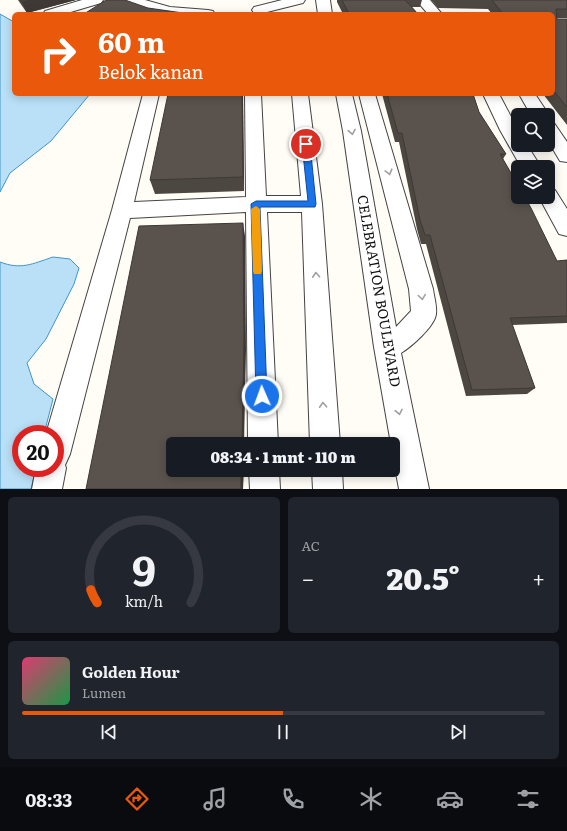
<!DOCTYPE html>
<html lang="id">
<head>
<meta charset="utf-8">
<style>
  :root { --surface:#171b24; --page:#20242c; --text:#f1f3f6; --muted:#9ea1a6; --line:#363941; --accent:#ea580c }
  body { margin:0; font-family:Literata,serif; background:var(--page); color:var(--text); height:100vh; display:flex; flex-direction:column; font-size:15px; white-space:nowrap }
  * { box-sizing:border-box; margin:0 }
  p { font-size:13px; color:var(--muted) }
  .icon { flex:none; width:22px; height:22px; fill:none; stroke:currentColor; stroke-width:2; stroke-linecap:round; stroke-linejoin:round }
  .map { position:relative; height:489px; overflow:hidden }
  .sheet { display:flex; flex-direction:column; gap:8px; padding:8px; background:#0d0f14; flex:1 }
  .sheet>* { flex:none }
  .hud { position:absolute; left:12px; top:12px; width:543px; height:84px; border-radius:6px; box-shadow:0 2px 10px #0003; background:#ea580c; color:#fff; overflow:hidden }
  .controls { position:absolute; left:511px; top:108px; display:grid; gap:8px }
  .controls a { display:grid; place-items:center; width:44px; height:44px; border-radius:6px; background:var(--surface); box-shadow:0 2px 10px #0003; font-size:20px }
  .speed { position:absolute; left:12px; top:425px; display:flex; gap:8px; font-size:20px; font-weight:700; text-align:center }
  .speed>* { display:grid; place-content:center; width:52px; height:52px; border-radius:50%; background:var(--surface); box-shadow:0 2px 10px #0003; line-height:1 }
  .speed .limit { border:6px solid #d22; background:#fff; color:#111 }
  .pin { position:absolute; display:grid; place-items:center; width:34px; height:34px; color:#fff; margin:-17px; border:2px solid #fff; border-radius:50%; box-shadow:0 1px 4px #0007 }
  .me { position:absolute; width:44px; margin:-22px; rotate:358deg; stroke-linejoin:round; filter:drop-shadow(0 0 3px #0008) }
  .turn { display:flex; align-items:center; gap:14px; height:84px; padding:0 20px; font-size:18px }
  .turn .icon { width:52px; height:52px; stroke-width:2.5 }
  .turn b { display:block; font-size:28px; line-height:34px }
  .big { font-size:30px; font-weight:800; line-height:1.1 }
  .sheet .widget { flex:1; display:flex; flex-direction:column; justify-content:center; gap:6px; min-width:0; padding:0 14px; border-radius:6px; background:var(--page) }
  .sheet .dial { align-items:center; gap:0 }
  .dial svg { height:104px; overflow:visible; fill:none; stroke:var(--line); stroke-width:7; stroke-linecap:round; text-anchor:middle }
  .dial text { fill:var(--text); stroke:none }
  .song { display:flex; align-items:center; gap:12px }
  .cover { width:48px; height:48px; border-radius:6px; background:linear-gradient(135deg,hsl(340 70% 55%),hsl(140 70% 35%)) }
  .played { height:4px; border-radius:2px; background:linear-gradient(90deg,var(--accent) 50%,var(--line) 50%) }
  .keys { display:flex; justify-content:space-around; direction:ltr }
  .heat { display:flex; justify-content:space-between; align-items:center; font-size:22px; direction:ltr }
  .sheet .tiles { flex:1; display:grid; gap:8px; grid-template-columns:1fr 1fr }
  .widget:last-child { grid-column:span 2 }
  .trip { position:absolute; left:166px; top:437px; width:234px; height:40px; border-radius:6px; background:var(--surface); box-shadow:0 2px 10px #0003; font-weight:800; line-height:40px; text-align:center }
  .tabs { display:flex; height:64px; justify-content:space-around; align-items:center; background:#090b0e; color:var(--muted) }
  .tabs .icon { width:28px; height:28px }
  .tabs .current { color:var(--accent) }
  .tabs b { font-size:18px; color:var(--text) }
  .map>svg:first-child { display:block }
  .water { fill:#b9e0f7; stroke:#3f96cf }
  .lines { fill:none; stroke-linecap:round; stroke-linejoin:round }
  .minor-casing { stroke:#444; stroke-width:2 }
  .minor { fill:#fff; fill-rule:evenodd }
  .wall { fill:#4d4742 }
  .shaded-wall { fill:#3f3936 }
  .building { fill:#5a524d; stroke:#3f3936 }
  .oneway { stroke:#a0a0a0 }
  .route { fill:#1a73e8; stroke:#114b97 }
  .slow { fill:#f59e0b }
  .labels { text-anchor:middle; stroke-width:4; stroke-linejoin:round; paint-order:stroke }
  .street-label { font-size:14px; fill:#111; stroke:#fff }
</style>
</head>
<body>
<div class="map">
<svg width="567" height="489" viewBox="0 0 567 489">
  <rect width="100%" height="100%" fill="#fffdf5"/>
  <g class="water">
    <path d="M0,14L14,22V94H90L51,141L10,173L0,192Z"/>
    <path d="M53,257L70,259L79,268L74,284L46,339L27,363L34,384L53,399L44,434H21V468H36L31,489H0V262C21,270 32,264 53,257Z"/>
  </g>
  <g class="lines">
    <defs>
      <g id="minor">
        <path d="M82,0H103L101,3L64,14H43L45,11Z"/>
        <path d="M123,0H145L170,7L208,10L213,11L215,14H165L125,3Z"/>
        <path d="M282,0H305L303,3L259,14L254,13L252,10L254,7Z"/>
        <path d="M316,0H330L332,14H318Z"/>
        <path d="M416,0H430L442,14H428Z"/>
        <path d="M143,94H159L134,202L246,197L245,94H261L266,196H301L292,94H308L322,204L340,444H310L302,212H267L278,444H248L246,212L130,218L70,454L65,465L66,468L62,489H32L36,468H55V434H46L112,210Z"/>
        <path d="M336,94H352L361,131L396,327L411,311L409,289L359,94H375L433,289C434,297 437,306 436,314C435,326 411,347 401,353L429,489H399L393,457V444H391L374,347L343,131Z"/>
        <path d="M483,94H499L518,130V145H527L541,167H521L500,130Z"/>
        <path d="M519,94H535L549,115L548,116L531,115Z"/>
        <path d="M548,121L554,123L567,142V162L560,161L548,141Z"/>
        <path d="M548,187L555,190L567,209V236L559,234L539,197H548Z"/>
        <path d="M249,470H279L280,489H250Z"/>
        <path d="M312,470H342L343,489H313Z"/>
      </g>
    </defs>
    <use href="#minor" class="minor-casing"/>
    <use href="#minor" class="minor"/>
  </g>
  <g class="wall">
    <path d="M18,0H76L27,13Z"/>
    <path d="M337,0H422L420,7H412L418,14H343L337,2Z"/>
    <path d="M431,0H567V18H557V19H567V125L543,94H553V14H492L488,9L438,8Z"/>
    <path d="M243,94L244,191L155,194L150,180Z"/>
    <path d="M382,94H473L479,112L506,154L503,159L557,261L567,260V323L512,325L535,388L527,394L466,396L426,244H421L417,229L399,142H395Z"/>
  </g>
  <g class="shaded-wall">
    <path d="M30,0H76L27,13L22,2Z"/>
    <path d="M242,94H243L244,191L243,177Z"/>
    <path d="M243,223L245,236L246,350L244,444H242Z"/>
    <path d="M241,470H244L243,489H241Z"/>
  </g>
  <g class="building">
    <path d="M21,0H30L22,2Z"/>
    <path d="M106,0H125L148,8L190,14H84Z"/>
    <path d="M342,0H405L418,14H349Z"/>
    <path d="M492,0H567V9H556L557,19H567V107L553,90V14H503Z"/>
    <path d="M168,94H242L243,177L150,180Z"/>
    <path d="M387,94H473L479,112L506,154H500L518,185V197H525L532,210L557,261L567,260V316L510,318L535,388L472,390L430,235H425L420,220L402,133H398Z"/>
    <path d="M243,223L244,339L242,444H173V470H241V489H86L139,226Z"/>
  </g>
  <defs><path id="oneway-chevron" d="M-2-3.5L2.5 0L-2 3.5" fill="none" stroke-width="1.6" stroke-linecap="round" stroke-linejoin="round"/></defs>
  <g class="oneway">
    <use href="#oneway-chevron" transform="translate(352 132) rotate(80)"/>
    <use href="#oneway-chevron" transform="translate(389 172) rotate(75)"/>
    <use href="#oneway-chevron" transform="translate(316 275) rotate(-93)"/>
    <use href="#oneway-chevron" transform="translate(422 297) rotate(82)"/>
    <use href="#oneway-chevron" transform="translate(323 405) rotate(-93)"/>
    <use href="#oneway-chevron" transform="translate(399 412) rotate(79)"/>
  </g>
  <path class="route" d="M306,142L310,144L316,204L315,207H260L267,396L266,400L262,402L258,400L256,396L251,204L256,201H308L302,144Z"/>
  <path class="slow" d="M256,206L260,209L262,271L261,274H254L253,271L251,209Z"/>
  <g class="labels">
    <g class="street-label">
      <text transform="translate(379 291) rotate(80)" y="5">CELEBRATION BOULEVARD</text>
    </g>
  </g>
</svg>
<div class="controls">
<a><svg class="icon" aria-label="search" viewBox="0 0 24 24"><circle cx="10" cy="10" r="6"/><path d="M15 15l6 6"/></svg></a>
<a><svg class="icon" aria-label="layers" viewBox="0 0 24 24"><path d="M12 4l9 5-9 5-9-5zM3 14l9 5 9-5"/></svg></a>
</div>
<div class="speed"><div class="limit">20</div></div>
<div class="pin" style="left:306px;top:144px;background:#d93025"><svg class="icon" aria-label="arrive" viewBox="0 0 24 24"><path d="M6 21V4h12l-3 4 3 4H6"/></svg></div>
<svg class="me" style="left:262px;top:396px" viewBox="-20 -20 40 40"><circle r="17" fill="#1a73e8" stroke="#fff" stroke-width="3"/><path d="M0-11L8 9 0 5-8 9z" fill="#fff"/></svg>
<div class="trip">08:34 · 1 mnt · 110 m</div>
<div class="hud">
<div class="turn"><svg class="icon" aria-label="right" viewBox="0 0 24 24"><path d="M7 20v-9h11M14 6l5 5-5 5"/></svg><div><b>60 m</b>Belok kanan</div></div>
</div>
</div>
<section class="sheet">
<div class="tiles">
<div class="widget dial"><svg viewBox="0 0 100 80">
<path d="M14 69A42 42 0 1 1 86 69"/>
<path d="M14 69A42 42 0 0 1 9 59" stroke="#ea580c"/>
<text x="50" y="56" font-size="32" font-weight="700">9</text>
<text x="50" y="72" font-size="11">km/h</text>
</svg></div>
<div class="widget"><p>AC</p>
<div class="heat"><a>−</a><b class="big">20.5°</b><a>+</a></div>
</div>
<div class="widget">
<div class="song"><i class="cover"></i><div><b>Golden Hour</b><p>Lumen</p></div></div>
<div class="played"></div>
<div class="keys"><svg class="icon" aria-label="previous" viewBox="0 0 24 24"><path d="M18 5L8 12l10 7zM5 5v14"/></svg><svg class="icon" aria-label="pause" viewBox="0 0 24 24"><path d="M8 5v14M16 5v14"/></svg><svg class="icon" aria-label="next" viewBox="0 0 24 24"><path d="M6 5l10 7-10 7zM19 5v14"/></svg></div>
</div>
</div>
</section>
<nav class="tabs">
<b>08:33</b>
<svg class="icon current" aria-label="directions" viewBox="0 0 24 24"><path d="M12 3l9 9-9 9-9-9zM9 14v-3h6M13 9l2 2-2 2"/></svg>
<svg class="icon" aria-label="music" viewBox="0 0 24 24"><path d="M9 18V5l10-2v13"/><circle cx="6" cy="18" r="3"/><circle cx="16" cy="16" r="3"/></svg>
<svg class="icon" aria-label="phone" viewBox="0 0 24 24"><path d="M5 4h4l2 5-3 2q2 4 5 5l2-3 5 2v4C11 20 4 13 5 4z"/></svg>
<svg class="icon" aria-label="climate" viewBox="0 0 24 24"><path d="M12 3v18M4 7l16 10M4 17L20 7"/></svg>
<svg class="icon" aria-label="car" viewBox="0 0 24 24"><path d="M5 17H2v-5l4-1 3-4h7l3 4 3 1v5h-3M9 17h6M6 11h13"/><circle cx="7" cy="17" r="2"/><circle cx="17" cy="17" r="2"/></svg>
<svg class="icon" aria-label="filters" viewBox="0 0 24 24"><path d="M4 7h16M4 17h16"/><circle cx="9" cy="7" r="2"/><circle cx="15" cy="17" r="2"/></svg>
</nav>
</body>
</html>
